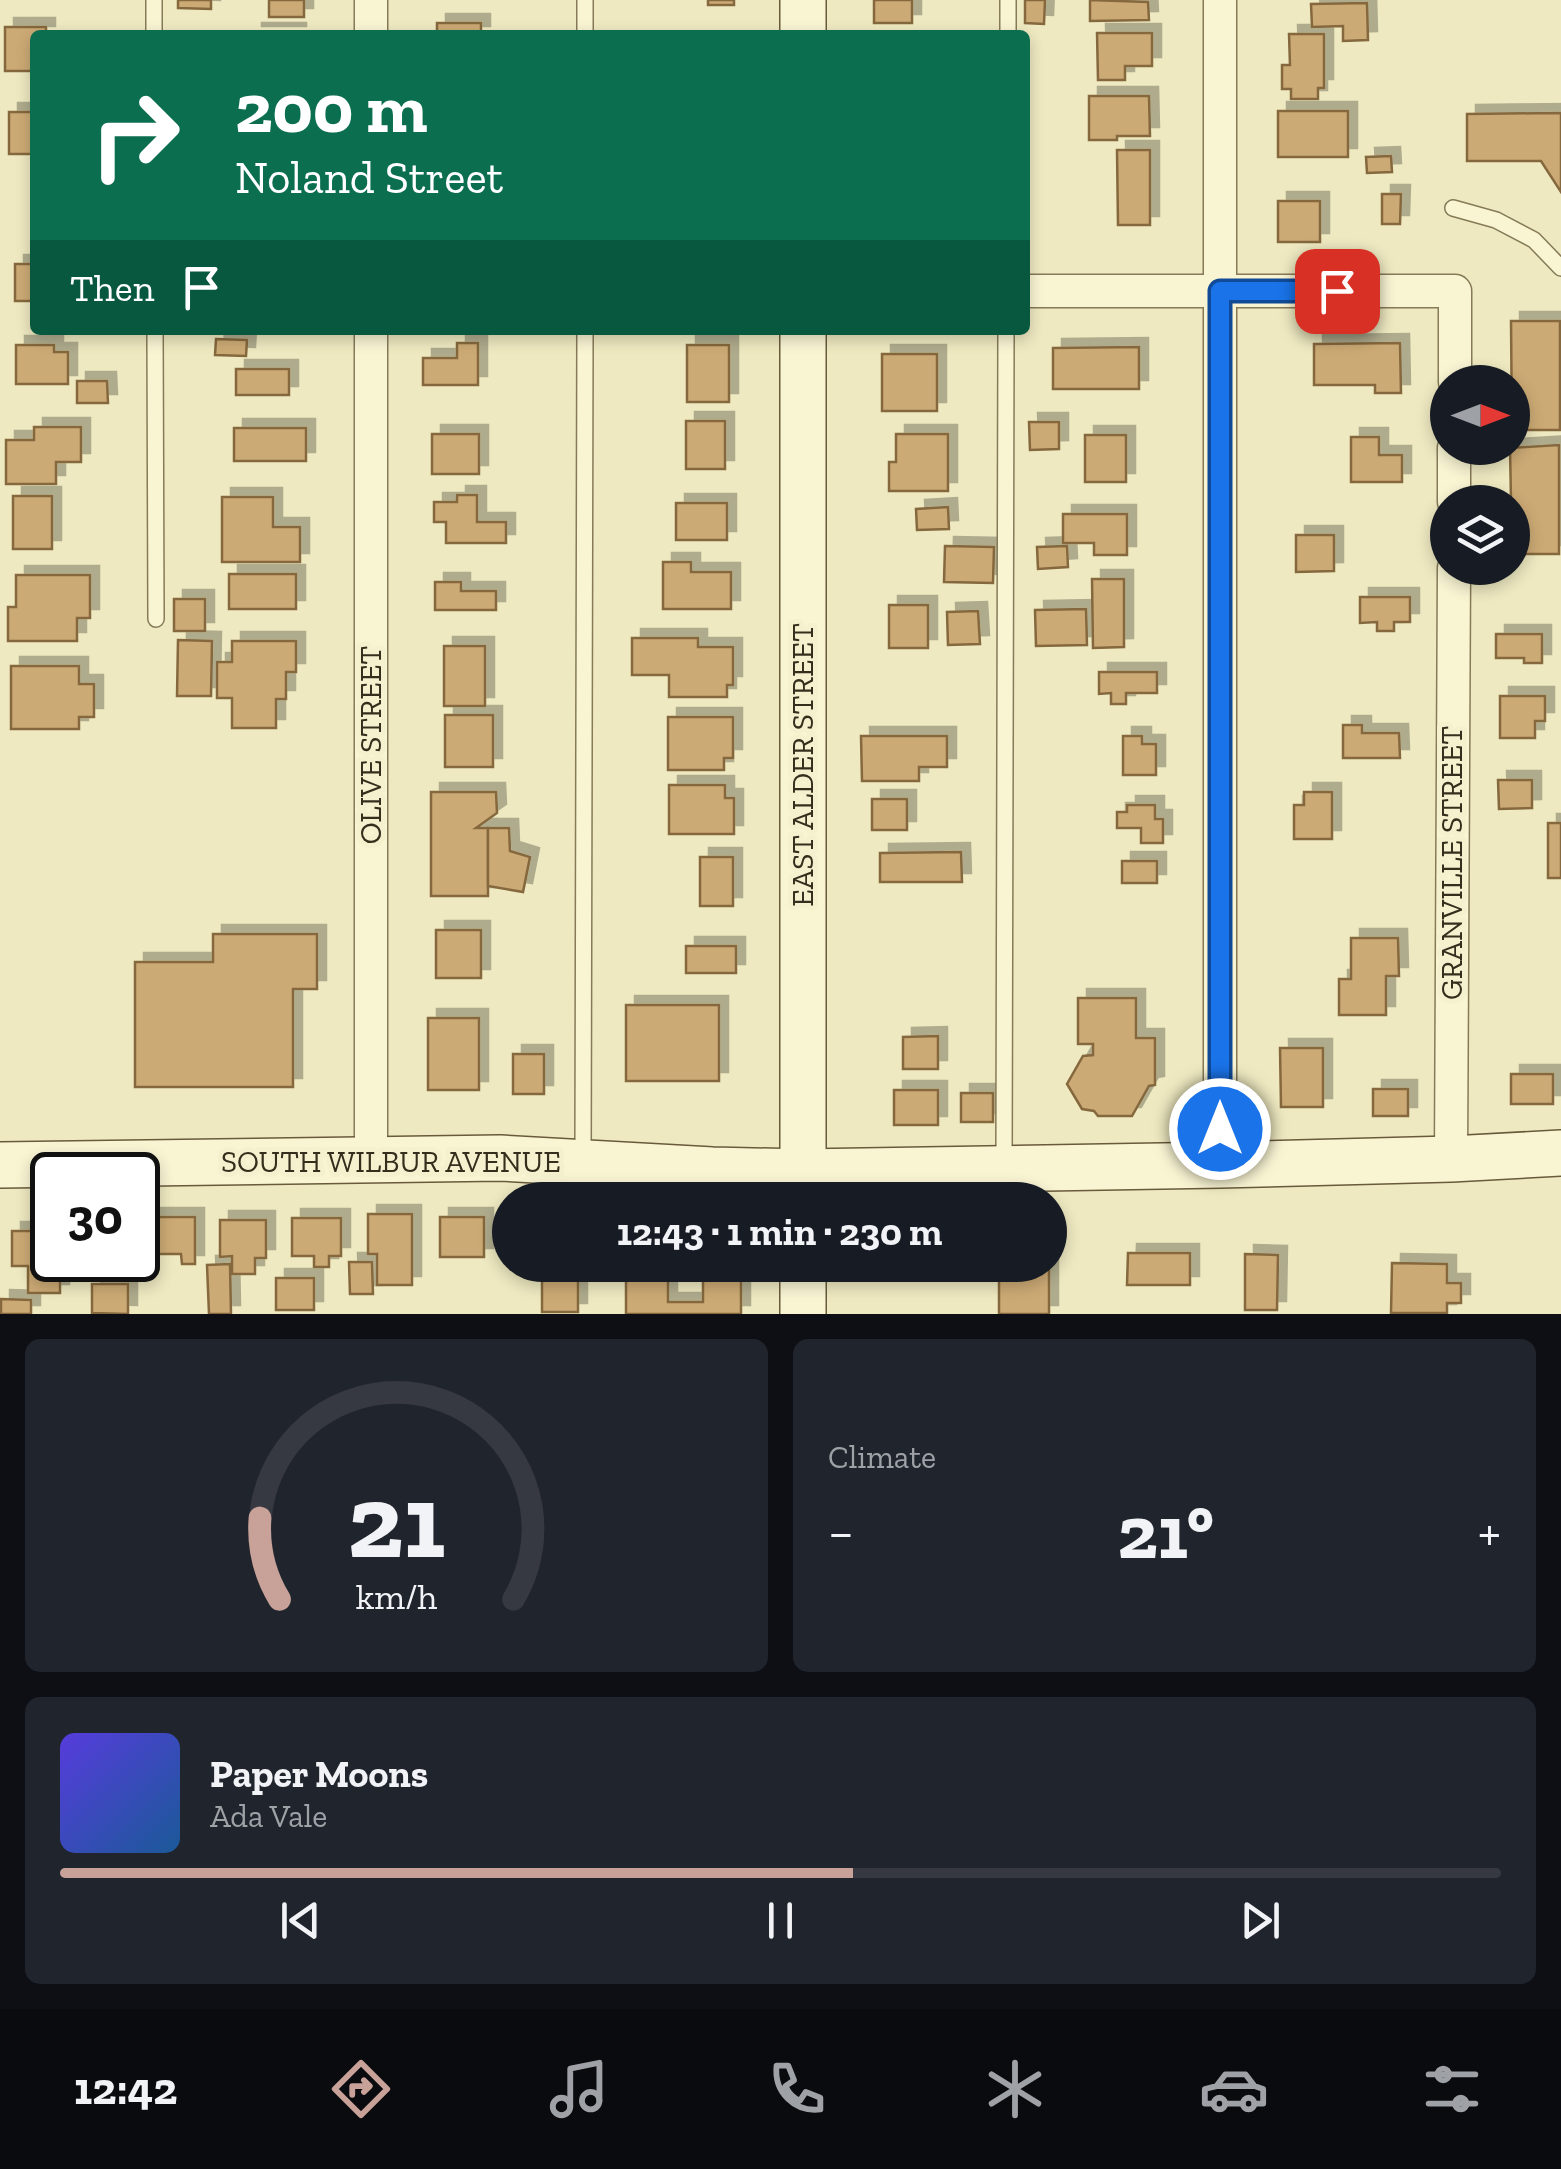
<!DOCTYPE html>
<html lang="en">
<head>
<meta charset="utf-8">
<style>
  :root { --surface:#171b24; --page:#20242c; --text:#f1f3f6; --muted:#9ea1a6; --line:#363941; --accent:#c8a199 }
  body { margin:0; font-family:"Zilla Slab",serif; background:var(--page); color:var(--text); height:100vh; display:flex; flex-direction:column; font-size:38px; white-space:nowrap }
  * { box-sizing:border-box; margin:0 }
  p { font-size:32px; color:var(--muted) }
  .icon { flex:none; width:55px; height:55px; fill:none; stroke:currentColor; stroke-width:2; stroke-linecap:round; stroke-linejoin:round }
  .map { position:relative; height:1314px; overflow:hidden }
  .panel { display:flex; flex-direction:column; gap:25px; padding:25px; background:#0d0f14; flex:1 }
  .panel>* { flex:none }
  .top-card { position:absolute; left:30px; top:30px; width:1000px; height:305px; border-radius:10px; box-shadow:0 5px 15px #0003; background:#0b6e4f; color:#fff; overflow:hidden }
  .needle { width:65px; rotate:90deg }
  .buttons { position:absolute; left:1430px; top:365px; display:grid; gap:20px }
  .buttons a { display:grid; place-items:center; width:100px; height:100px; border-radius:50%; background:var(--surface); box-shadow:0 5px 15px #0003; font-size:50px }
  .speed { position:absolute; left:30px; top:1152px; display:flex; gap:20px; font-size:50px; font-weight:700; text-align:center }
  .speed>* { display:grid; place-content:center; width:130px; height:130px; border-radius:50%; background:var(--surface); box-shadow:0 5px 15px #0003; line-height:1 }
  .speed .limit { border:5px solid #111; border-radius:15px; background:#fff; color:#111 }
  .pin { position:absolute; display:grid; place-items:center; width:85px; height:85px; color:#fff; margin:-42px; border-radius:20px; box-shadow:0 5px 15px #0006 }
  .me { position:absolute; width:110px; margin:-55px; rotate:0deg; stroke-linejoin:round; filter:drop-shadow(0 0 8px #0008) }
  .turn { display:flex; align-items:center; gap:35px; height:210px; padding:0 40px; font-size:45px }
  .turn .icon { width:130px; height:130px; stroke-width:2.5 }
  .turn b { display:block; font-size:70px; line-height:85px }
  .then { display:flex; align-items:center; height:95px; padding:0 40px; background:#0003; gap:20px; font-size:38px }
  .big { font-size:75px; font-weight:800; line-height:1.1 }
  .panel .tile { flex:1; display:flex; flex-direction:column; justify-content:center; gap:15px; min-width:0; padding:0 35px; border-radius:15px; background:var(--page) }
  .panel .dial { align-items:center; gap:0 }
  .dial svg { height:260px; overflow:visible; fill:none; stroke:var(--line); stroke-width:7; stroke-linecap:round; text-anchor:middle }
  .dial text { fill:var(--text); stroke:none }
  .song { display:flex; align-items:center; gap:30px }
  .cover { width:120px; height:120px; border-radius:15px; background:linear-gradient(135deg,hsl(250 70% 55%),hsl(210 70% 35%)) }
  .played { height:10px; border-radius:5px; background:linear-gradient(90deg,var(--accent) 55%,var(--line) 55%) }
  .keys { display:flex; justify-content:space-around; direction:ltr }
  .heat { display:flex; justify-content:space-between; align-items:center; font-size:55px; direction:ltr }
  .panel .tiles { flex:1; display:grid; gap:25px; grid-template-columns:1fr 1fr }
  .tile:last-child { grid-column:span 2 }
  .trip { position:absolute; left:492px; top:1182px; width:575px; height:100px; border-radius:50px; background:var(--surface); box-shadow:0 5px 15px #0003; font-weight:800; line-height:100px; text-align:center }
  .dock { display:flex; height:160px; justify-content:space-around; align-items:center; background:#090b0e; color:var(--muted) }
  .dock .icon { width:70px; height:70px }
  .dock .selected { color:var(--accent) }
  .dock b { font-size:45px; color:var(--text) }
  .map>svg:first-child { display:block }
  .building { fill:#ccaa75; stroke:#85683e; stroke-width:2.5; filter:url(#shadow) }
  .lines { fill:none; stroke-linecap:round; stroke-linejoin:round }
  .lane-casing { stroke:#867a58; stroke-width:18 }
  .street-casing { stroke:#867a58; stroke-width:35 }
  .secondary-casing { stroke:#685a3b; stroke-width:48 }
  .lane { stroke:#f9f5d3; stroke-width:15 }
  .street { stroke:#f9f5d3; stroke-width:32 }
  .secondary { stroke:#f9f5d3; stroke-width:45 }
  .route-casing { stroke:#114b97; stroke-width:25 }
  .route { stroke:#1a73e8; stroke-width:18 }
  .labels { text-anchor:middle; stroke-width:10; stroke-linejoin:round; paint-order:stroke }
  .street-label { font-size:30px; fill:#362e1c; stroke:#f5f1cf }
</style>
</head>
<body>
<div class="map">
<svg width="1561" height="1314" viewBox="0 0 1561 1314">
  <defs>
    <filter id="shadow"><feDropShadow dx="9" dy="-9" stdDeviation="0" flood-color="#0004"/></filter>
  </defs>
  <rect width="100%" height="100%" fill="#eee9c0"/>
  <g class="building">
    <path d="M178,0H211V9L178,8Z"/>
    <rect x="269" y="0" width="35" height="17"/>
    <rect x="708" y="0" width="26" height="5"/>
    <rect x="874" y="0" width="38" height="23"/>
    <path d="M1025,0H1045L1044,24L1025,23Z"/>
    <path d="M1090,0L1148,2L1149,20L1090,21Z"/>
    <path d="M1367,3L1368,40L1343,41V26L1312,27L1311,4Z"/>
    <rect x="437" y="23" width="44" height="12"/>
    <path d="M5,27H46V35H35V71H5Z"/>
    <rect x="253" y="32" width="44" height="3"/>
    <path d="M1097,33H1152V66H1125V80H1098Z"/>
    <path d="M1289,34H1324V88H1318V99H1291V89H1282V65H1290Z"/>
    <path d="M1089,96H1149L1150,136H1117V140H1089Z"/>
    <rect x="1278" y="111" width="70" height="46"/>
    <rect x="9" y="112" width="26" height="42"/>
    <path d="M1561,113V192L1541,161H1467V114Z"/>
    <path d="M1117,150H1150V225H1118Z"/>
    <path d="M1391,156L1392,172L1367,173L1366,157Z"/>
    <path d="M1382,194H1401L1400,224H1382Z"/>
    <rect x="1278" y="201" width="42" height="41"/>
    <rect x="15" y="264" width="20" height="37"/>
    <path d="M1511,321H1560V430H1512Z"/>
    <path d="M216,339L247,340L246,356L215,355Z"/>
    <path d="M457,343H478V385H423V358H457Z"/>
    <path d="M1400,343L1401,393H1375V385H1314V344Z"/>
    <path d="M16,345H54V352H68V384H16Z"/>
    <rect x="687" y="345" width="42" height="57"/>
    <path d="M1139,347V389H1053V348Z"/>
    <rect x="882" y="354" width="55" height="57"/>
    <rect x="236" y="369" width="53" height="26"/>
    <path d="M77,381H107L108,403H77Z"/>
    <rect x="686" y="421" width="39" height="48"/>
    <path d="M1029,422H1059V449L1030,450Z"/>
    <path d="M34,427H81V462H56V484H6V440H34Z"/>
    <rect x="234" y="428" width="72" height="33"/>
    <rect x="432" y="434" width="47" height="40"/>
    <path d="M896,434H948V491H889V462H896Z"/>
    <rect x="1085" y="435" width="41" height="47"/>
    <path d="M1351,437H1379V455H1402V482H1351Z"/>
    <path d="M1559,445V554H1512L1510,448Z"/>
    <path d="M457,495H477V522H506V543H446V522H434V502H457Z"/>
    <rect x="13" y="496" width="39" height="53"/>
    <path d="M222,497H273V527H300V562H222Z"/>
    <rect x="676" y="503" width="51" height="37"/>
    <path d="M948,507L949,529L917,530L916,509Z"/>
    <path d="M1063,514H1127V555H1094V543H1063Z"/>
    <path d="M1296,535H1334V571L1296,572Z"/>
    <path d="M945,546L994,547L993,583L944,582Z"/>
    <path d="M1067,546L1068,567L1038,569L1037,547Z"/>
    <path d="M663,562H691V572H731V609H663Z"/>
    <rect x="229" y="574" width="67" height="35"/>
    <path d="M16,575H90V618H77V641H8V607H16Z"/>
    <path d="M1092,579H1124V647L1093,648Z"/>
    <path d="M435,582H461V591H496V610H435Z"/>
    <path d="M1360,597H1410V622H1394V631H1377V622L1360,623Z"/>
    <rect x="174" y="599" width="31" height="32"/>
    <rect x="889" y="605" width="39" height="43"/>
    <path d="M1086,609L1087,645L1036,646L1035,610Z"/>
    <path d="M978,611L980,644L948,645L947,612Z"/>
    <path d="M1496,634H1542V663H1524V658H1496Z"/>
    <path d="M632,638H698V647H733V685H727V697H669V675H632Z"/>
    <path d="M178,640L212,641L211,696H177Z"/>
    <path d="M232,641H296V672H286V699H276V728H232V698H217V662H232Z"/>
    <rect x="444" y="646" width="41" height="60"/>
    <path d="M11,666H79V684H94V717H79V729H11Z"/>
    <path d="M1099,672H1157V693H1126V704H1111V693L1099,694Z"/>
    <path d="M1500,696H1545V721H1535V738H1500Z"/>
    <rect x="445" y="715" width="48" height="52"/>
    <path d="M668,717H733V758H724V770H668Z"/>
    <path d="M1343,725H1362V733H1399L1400,758H1343Z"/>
    <path d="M861,736H947V767H919V781H862Z"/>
    <path d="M1123,736H1142V744H1156V775H1123Z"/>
    <path d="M1498,780H1532V808L1499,809Z"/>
    <path d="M669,785H725V798H734V834H669Z"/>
    <path d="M431,792H496L497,813L476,828H488V896H431Z"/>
    <path d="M1304,792H1332V839H1294V805H1304Z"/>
    <rect x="872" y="799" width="35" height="31"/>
    <path d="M1127,805H1155V819H1163V843H1141V828H1117V812H1127Z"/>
    <rect x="1548" y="823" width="13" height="55"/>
    <path d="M488,828H509L510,851L530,857L523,892L488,886Z"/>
    <path d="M961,852L962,882H880V853Z"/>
    <rect x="700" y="857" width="33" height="49"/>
    <rect x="1122" y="861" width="35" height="22"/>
    <rect x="436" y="930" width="45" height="48"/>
    <path d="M213,934H317V989H293V1087H135V962H213Z"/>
    <path d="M1351,938H1398L1399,976H1386V1015H1339V979H1351Z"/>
    <rect x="686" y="946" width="50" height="27"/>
    <path d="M1078,998H1136V1038H1155V1085L1149,1086L1132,1116H1098L1094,1111L1082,1109L1067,1084L1083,1056L1093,1055V1044H1078Z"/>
    <rect x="626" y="1005" width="93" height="76"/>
    <rect x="428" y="1018" width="51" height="72"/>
    <path d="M938,1036V1069H903V1037Z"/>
    <path d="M1280,1048H1323V1107H1281Z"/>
    <rect x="513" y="1054" width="31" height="40"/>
    <rect x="1511" y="1074" width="42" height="30"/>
    <rect x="1373" y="1089" width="35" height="27"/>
    <rect x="894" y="1090" width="44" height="35"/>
    <rect x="961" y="1093" width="32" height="29"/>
    <path d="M368,1214H412V1285H377V1254H368Z"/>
    <path d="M141,1217H195V1264H182L181,1254H141Z"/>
    <rect x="440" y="1217" width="44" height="40"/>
    <path d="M292,1218H341V1256H329V1267H314V1256H292Z"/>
    <path d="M220,1220H266V1258H255V1274H232V1256L220,1257Z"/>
    <path d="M12,1231H52V1260H60V1293H28V1266H12Z"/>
    <path d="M1128,1253H1190V1285H1127Z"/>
    <path d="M1245,1254L1278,1255L1277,1310H1245Z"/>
    <path d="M349,1262H372L373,1294H350Z"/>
    <path d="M1392,1263L1447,1264V1283H1461V1303H1447V1313H1391Z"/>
    <path d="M230,1264L231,1314H209L207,1265Z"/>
    <rect x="542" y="1265" width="36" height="47"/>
    <path d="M626,1265H668V1302H703V1265H741V1314H626Z"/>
    <path d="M879,1265H899L890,1275Z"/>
    <rect x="999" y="1265" width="50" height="49"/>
    <rect x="276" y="1278" width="38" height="32"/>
    <path d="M92,1284H128V1314L92,1313Z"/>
    <path d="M1,1299L31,1300V1314H1Z"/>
  </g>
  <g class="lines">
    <defs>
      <g id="lane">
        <path d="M154,0V35"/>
        <path d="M585,35V0"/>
        <path d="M1008,35V0"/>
        <path d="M1453,208L1496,220L1534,240L1561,268"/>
        <path d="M155,330L156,619"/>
        <path d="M583,1159L585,330"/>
        <path d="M1004,1166L1006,330"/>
      </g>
      <g id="street">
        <path d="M371,0V35"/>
        <path d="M1025,291H1455V382"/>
        <path d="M371,330V1159"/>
        <path d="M1454,502V448"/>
        <path d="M1451,1159L1454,568"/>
        <path d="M1220,1165V0"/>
      </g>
      <g id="secondary">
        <path d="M803,0V35"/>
        <path d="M0,1165L500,1158L712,1170L803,1172L1220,1165L1451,1159L1561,1153"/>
        <path d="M803,1200V330"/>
        <path d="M803,1314V1265"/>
      </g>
    </defs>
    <use href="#lane" class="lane-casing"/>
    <use href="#street" class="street-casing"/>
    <use href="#secondary" class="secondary-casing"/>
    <use href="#lane" class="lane"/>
    <use href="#street" class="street"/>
    <use href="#secondary" class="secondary"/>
  </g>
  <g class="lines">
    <defs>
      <path id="route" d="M1220,1129V291H1337"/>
    </defs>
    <use href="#route" class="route-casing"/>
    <use href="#route" class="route"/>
  </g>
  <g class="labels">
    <g class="street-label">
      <text transform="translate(371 745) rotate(-90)" y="10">OLIVE STREET</text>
      <text transform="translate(803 765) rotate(-90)" y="10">EAST ALDER STREET</text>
      <text transform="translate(1452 863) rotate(-90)" y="10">GRANVILLE STREET</text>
      <text x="391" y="1172">SOUTH WILBUR AVENUE</text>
    </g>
  </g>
</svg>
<div class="buttons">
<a><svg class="needle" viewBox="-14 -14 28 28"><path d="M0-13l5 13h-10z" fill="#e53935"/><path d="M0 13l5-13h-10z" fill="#9ea1a6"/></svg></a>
<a><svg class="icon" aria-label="layers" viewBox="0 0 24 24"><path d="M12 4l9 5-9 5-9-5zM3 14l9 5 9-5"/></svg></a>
</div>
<div class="speed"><div class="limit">30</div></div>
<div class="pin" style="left:1337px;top:291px;background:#d93025"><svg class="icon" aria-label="arrive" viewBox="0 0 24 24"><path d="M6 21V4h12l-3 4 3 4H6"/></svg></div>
<svg class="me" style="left:1220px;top:1129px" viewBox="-20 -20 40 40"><circle r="17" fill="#1a73e8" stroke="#fff" stroke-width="3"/><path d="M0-11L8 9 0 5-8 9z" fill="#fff"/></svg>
<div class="trip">12:43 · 1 min · 230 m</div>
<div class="top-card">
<div class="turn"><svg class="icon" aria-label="right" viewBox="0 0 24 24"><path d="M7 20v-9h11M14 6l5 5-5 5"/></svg><div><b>200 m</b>Noland Street</div></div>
<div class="then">Then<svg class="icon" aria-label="arrive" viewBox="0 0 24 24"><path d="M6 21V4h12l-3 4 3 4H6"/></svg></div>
</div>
</div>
<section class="panel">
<div class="tiles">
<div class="tile dial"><svg viewBox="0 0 100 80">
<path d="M14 69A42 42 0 1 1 86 69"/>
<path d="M14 69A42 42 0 0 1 8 44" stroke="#c8a199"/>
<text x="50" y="56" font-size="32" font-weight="700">21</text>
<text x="50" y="72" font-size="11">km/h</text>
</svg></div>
<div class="tile"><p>Climate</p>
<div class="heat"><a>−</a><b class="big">21°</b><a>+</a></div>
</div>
<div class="tile">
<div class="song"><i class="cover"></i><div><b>Paper Moons</b><p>Ada Vale</p></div></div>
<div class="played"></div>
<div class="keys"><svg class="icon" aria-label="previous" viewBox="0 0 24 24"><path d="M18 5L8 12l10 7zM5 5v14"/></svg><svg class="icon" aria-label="pause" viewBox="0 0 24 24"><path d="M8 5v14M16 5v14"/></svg><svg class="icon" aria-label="next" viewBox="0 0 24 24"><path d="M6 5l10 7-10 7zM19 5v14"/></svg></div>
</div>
</div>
</section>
<nav class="dock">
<b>12:42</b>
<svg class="icon selected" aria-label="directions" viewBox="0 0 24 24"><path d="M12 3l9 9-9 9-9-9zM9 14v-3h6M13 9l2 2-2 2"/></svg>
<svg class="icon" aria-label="music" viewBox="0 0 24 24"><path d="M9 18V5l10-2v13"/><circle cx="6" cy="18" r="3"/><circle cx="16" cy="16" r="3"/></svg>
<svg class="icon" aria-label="phone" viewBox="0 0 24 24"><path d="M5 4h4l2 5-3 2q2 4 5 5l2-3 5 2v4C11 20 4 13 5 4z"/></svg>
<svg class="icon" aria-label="climate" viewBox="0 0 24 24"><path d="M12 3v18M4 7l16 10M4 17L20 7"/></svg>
<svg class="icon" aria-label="car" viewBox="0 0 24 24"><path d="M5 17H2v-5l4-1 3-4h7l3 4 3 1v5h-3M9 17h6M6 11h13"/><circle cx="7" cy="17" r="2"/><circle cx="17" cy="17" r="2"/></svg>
<svg class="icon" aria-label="filters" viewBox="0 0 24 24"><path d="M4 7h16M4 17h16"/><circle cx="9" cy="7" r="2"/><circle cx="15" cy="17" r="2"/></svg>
</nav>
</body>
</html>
